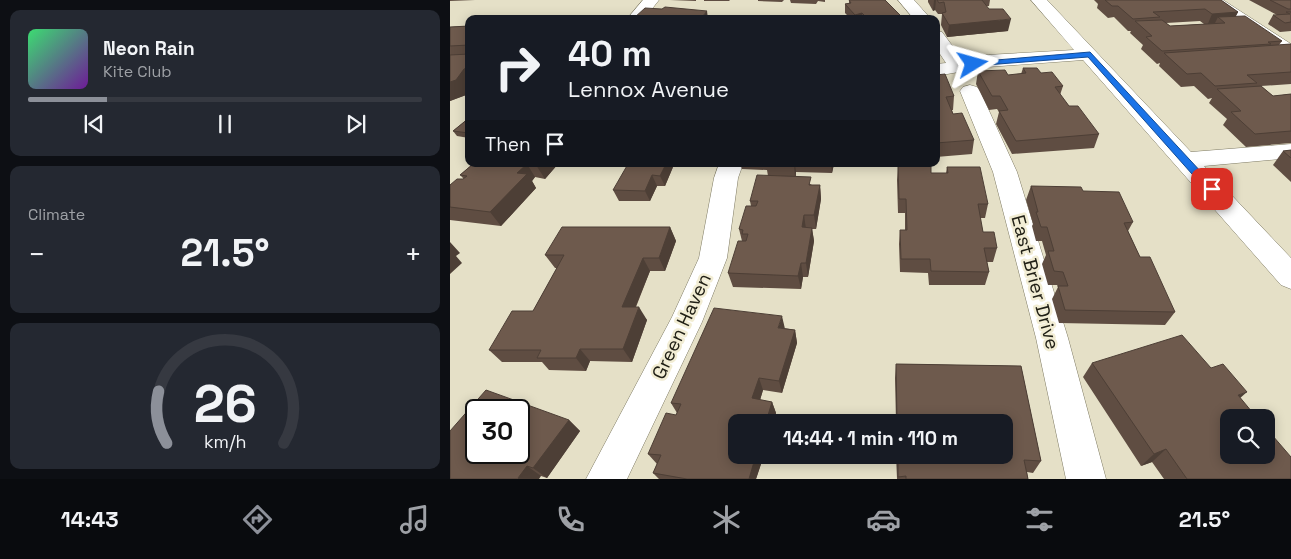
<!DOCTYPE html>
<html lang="en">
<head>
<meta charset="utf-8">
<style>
  :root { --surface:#171b24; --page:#242831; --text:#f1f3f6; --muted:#9ea1a6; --line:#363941; --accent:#8c9099 }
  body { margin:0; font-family:"Space Grotesk",sans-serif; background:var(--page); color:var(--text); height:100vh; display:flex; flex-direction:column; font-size:19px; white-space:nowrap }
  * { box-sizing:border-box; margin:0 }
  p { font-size:16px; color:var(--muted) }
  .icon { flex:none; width:28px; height:28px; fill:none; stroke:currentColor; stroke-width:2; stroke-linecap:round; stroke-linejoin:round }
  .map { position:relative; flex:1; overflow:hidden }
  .details { display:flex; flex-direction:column; gap:10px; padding:10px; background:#0d0f14; width:450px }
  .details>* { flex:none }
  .hud { position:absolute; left:15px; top:15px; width:475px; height:152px; border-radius:10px; box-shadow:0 2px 12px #0003; background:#171b24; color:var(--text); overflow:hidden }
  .buttons { position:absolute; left:770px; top:409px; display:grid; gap:10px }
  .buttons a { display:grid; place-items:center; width:55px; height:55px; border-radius:10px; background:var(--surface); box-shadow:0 2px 12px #0003; font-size:25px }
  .speed { position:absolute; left:15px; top:399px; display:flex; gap:10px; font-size:25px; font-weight:700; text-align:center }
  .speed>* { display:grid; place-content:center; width:65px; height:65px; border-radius:50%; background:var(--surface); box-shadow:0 2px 12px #0003; line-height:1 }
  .speed .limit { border:2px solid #111; border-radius:8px; background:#fff; color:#111 }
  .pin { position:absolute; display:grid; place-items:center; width:42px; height:42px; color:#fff; margin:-21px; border-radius:10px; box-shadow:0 2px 8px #0006 }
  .me { position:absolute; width:55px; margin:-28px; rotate:82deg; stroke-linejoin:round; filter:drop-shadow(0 0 4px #0008) }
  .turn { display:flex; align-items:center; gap:18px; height:105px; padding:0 20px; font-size:22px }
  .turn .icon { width:65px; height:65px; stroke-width:2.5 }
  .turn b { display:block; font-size:35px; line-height:42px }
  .then { display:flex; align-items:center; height:48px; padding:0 20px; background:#0003; gap:10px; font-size:19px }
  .big { font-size:38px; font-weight:700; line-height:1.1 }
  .details .card { flex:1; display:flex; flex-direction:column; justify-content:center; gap:8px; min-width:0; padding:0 18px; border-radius:10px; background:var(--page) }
  .details .dial { align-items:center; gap:0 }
  .dial svg { height:130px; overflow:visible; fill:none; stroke:var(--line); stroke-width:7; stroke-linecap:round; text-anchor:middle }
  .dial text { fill:var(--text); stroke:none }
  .song { display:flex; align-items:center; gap:15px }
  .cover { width:60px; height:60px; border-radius:8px; background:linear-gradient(135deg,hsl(140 70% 55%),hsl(280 70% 35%)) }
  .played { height:5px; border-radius:2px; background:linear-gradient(90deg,var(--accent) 20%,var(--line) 20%) }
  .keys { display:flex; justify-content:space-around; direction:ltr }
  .heat { display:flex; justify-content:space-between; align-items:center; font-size:28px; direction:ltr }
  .trip { position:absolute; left:278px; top:414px; width:285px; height:50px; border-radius:10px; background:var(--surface); box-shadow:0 2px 12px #0003; font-weight:700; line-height:50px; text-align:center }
  .dock { display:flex; height:80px; justify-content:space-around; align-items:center; background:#090b0e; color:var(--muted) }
  .dock .icon { width:35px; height:35px }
  .dock .active { color:var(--accent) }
  .dock b { font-size:22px; color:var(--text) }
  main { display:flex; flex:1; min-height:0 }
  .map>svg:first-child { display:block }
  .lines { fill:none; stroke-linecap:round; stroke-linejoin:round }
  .minor-casing { stroke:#7d7962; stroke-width:1 }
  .minor { fill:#fff; fill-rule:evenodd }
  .wall { fill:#5f4d42; fill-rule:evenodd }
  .shaded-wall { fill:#4d3f36 }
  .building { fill:#6e5a4d; stroke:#4d3f36; fill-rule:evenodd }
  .route { fill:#1a73e8; stroke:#114b97 }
  .labels { text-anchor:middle; stroke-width:5; stroke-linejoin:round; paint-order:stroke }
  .street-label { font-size:19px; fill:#212016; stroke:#f2edd4 }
</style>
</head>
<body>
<main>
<section class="details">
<div class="card">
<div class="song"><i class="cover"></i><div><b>Neon Rain</b><p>Kite Club</p></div></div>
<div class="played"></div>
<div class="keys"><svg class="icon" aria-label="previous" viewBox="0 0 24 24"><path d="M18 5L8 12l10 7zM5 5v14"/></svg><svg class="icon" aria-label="pause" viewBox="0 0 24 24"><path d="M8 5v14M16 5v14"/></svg><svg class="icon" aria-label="next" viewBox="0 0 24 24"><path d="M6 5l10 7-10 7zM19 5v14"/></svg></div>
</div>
<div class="card"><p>Climate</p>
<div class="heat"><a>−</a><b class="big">21.5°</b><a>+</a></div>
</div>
<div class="card dial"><svg viewBox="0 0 100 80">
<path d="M14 69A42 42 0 1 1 86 69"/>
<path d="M14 69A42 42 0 0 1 9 37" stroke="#8c9099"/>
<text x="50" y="56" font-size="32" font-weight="700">26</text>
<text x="50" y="72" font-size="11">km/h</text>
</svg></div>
</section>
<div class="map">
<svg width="841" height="479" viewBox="0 0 841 479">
  <rect width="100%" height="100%" fill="#e5e0c7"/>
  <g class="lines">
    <defs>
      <g id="minor">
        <path d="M193,0H209L194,19H177Z"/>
        <path d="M448,0H464L481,19H464Z"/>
        <path d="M581,0H597L741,152L841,144V158L754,166L841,258V289L831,285L633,60L537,67L486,76V64L496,63L486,48V31L492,32L513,60L537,55L624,50Z"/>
        <path d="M755,0H773L841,44V57L835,56Z"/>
        <path d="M520,85L527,87L530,91L567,172L618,338L656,479H616L586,338L543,172L510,91L513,87Z"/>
        <path d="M269,164H293L288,178L277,258L252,322L177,479H136L222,317L249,258L264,178Z"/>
      </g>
    </defs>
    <use href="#minor" class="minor-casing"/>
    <use href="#minor" class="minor"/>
  </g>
  <g class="wall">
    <path d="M0,0H25L0,1Z"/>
    <path d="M220,0H246V1Z"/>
    <path d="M254,0H280L279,1H254Z"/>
    <path d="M308,0H334L332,2L308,1Z"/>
    <path d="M340,0H375V2L368,1L366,4L341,3Z"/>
    <path d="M399,0L454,19H401L395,13V4L399,3Z"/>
    <path d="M478,0H540L539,6H536L558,31L497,37L491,25L492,14H488L485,10L483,11L478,2Z"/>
    <path d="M644,0H771L788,12L785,17L832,41L829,45L841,44V84L811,86L823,96L841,94V143L796,147L773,125L777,119L759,103L762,98L758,99L744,86L731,87L709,66L710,63L707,64L691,49L693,45L680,33L681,31H678L664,17L658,18L647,8L648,4ZM750,21L754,24L720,26L716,23Z"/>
    <path d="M799,0H841V31L830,32L818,24L823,15H827Z"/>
    <path d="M19,26V91L16,95L0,101V27Z"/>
    <path d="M573,68L591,73L613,86L610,95L619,106L649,134L644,148L562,154L546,124L549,112L547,109L539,110L526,84L528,71L558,75L571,74Z"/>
    <path d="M486,75L504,96L503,110H502L503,114L524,140L522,154L486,157Z"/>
    <path d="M19,118V138L7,136L3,131Z"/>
    <path d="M841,150V182L823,165L833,151Z"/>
    <path d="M23,164H108L95,179L85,177L82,181L86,188L51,226L0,220V185L14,179L10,175Z"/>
    <path d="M290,164H384L382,173L346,172V176L362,185H370L371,199L366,229H362L364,241L358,277H353L351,289L283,287L278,273L292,241L289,229L301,206L300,201L318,176L317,170L292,169Z"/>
    <path d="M448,166L481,173H496L497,167L538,204L535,218H530L533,232L547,248L543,262H537L539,272L535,285H479L478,273L450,272L449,244L450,230H455V213H448L447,180Z"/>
    <path d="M223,167L215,186H207L200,201H169L163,190Z"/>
    <path d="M581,186L633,191L683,222L678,231L690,257L725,312L715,325L609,323L602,299L608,287L607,285H598L592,264L596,255L592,241H586L582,226L583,224L576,200Z"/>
    <path d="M220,227L226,241L215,271H200L186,307L197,320L182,362L140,361L136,371L99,370L92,362H52L39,350L83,311L107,268H105L95,255Z"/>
    <path d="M334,328L345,330L347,343L332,393L313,390L310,400L322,402L326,413L323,422H286V455H314L306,479H209L203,473L207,464L198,454L226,415L227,413L221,403Z"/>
    <path d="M642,363L761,368L790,398L841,479H714L702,462L691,466L633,377Z"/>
    <path d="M446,364L571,366L591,461L583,473L577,472L578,479H447L446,455H554V422H446L445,378Z"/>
    <path d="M119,420L130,431L97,478L91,476L0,479Z"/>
  </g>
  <g class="shaded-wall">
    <path d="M484,0H486L485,10L483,11Z"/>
    <path d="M257,11L258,19H250Z"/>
    <path d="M788,12L782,24L768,17L764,25L757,26L762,14Z"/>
    <path d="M412,13V19H405V15Z"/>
    <path d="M561,19L558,31L497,37L499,25Z"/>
    <path d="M19,67V91L16,95L0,101V82L14,69Z"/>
    <path d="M77,164L85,177L82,181L86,188L51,226L40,212L67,173Z"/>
    <path d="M87,164H108L95,179L86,165Z"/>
    <path d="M215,164H222L223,167L215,186L210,176Z"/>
    <path d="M344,164H345L346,172L345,177Z"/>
    <path d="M381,164H384L382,173Z"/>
    <path d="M202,175L207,186L200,201L195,191Z"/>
    <path d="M370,185L371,199L366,229L364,215Z"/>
    <path d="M354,215L356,229L352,227Z"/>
    <path d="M220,227L226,241L215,271L209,258Z"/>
    <path d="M362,228L364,241L358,277L356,263Z"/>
    <path d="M0,242L10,253L6,256L12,263L0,274Z"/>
    <path d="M193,258L200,271L180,320L172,307Z"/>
    <path d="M351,263L353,277L351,289L348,276Z"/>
    <path d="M189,307L197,320L182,362L173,349Z"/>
    <path d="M332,316L335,329L328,328Z"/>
    <path d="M345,330L347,343L332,393L329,381Z"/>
    <path d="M130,349L140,361L136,371L126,358Z"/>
    <path d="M309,378L313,390L307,410L302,398Z"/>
    <path d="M797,392L781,406L788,395Z"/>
    <path d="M322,402L326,413L323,422H316Z"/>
    <path d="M119,420L130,431L97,478L83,468Z"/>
    <path d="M716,449L702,462L691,466L704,454Z"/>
    <path d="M306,455H314L306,479H299Z"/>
    <path d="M77,466L91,476L89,479H69L68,478Z"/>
  </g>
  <g class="building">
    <path d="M399,0H435L454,19H408L416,17L412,13L405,15L395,4L401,3Z"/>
    <path d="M487,0H532L539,9H553L561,19L499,25L492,13L496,12L494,2L489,3Z"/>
    <path d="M655,0H771L788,12L762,14L755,9L703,12L710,17L683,19L668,6H662Z"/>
    <path d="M820,0H841V9H838Z"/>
    <path d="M215,7L257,11L250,19L184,18L195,8L212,9Z"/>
    <path d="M836,12H841V22L835,23L823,15L840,14Z"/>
    <path d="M795,16L832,41L818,42L821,44L712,51L696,37L702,36L685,21L712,20L720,26L775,23L768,17Z"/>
    <path d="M19,26V45L0,46V27Z"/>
    <path d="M841,44V72L797,75L807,83L765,86L751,73L737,74L714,53Z"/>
    <path d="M19,54V67L14,69L6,80L0,82V55Z"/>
    <path d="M573,68H587L591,73L602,72L613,86L605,87L619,106H628L649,134L566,141L549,111L558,110L550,96H542L528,71L555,70L558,75L576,73Z"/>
    <path d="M495,74L504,96L496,97L503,114L512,113L524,140L486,143V75Z"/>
    <path d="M811,86L823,96L841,94V131L805,134L781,112L791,111L767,89Z"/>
    <path d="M19,118V133L3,131Z"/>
    <path d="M841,150V158L833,151Z"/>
    <path d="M23,164H77L67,173L77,174L40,212L0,207V185L7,179H13L17,176L10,175Z"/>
    <path d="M178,164H216L210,176L202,175L195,191L163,190Z"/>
    <path d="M448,166H481V173H498L497,167H530L538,204H528L533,232H544L547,248H534L539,272L481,271L480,259H451L450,230H457L456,199H449Z"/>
    <path d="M307,175L361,177L359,185H370L364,215H354L352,227L362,228L356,263H351L348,276L278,273L288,241H296L298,234H292L293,230L289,229L296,206H306L308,201H300Z"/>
    <path d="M581,186L631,187L633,191L669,192L683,222L674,223L690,257H700L725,312L615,310L608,286H618L613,272L604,271L598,251H604L597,227H591L586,212H588Z"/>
    <path d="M112,227H220L209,258H193L172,307H189L173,349H130L126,358H87L91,350H39L62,311H83L114,255H95Z"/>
    <path d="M264,308L332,316L328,328L345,330L329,381L309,378L302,398L322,402L316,422H286V455H306L299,479H237L203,473L211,455L198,454L216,413L226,415L231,404L221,403Z"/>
    <path d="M732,335L761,368L773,364L797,392L788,395L807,418H779V455H816V428L841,457V479H737L716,449L704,454L642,363Z"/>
    <path d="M446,364L571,366L591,461L574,460L578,479H456V476L448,477V455H554V422H447Z"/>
    <path d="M36,390L119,420L83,468L77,466L68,478L69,479H0V431ZM26,410H69V452H26Z"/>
  </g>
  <path class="route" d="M640,52L765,187L767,189L765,192H758L638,57L523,66L519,64L523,62Z"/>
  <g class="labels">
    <g class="street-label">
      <text transform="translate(586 282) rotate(75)" y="7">East Brier Drive</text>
      <text transform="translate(231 326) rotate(-65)" y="7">Green Haven</text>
    </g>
  </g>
</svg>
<div class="buttons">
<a><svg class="icon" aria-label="search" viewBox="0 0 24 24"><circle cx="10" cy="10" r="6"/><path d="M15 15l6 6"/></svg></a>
</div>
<div class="speed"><div class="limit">30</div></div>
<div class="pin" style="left:762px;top:189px;background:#d93025"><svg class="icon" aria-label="arrive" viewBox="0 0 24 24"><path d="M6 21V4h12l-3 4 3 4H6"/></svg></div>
<svg class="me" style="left:523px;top:64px" viewBox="-20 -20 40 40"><path d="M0-17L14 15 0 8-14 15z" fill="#1a73e8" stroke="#fff" stroke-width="4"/></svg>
<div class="trip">14:44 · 1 min · 110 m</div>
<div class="hud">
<div class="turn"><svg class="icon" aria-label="right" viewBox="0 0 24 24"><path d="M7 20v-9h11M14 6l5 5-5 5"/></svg><div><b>40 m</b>Lennox Avenue</div></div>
<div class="then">Then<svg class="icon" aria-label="arrive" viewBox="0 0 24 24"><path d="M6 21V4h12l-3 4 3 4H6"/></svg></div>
</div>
</div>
</main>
<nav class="dock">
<b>14:43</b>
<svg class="icon active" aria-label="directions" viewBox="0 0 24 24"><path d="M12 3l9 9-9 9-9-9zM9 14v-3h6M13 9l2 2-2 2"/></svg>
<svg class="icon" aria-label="music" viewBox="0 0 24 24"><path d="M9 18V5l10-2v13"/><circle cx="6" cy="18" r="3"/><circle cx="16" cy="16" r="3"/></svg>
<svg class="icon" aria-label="phone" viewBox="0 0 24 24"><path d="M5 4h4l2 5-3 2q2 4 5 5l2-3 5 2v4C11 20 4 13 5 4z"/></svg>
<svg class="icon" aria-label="climate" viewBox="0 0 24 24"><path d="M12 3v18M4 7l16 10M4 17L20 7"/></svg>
<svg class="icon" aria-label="car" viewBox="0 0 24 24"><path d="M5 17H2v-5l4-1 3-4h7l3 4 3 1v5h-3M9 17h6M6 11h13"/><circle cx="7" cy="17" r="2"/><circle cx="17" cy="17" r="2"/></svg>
<svg class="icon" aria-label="filters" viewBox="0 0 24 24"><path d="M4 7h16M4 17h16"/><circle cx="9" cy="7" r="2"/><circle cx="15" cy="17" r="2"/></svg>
<b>21.5°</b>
</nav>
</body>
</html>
